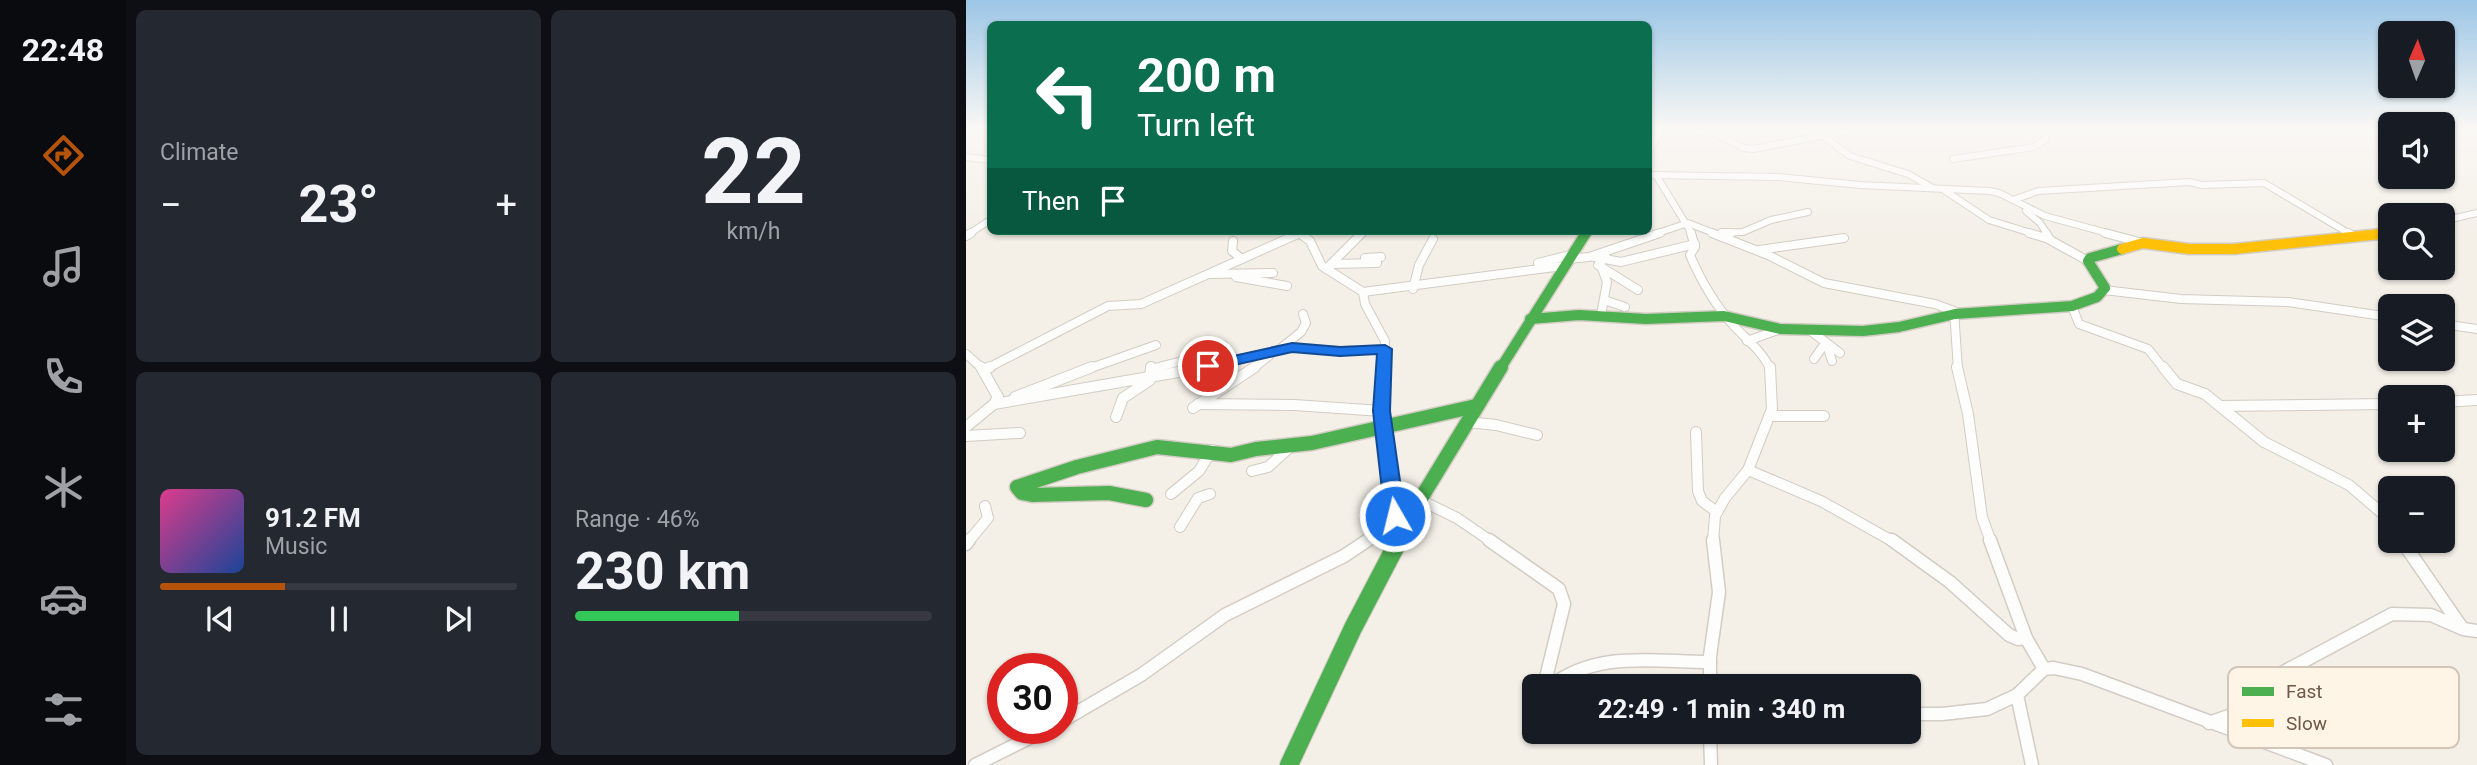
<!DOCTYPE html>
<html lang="en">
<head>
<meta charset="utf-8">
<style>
  :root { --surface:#171b24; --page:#242831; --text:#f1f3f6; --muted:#9ea1a6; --line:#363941; --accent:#b45309 }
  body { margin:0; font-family:Roboto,sans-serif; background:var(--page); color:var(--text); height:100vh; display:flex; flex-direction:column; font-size:26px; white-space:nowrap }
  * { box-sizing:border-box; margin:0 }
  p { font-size:23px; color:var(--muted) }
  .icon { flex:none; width:38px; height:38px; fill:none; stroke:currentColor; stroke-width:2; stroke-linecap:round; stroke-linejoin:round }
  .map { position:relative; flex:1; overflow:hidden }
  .sheet { display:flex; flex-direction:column; gap:10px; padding:10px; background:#0d0f14; width:840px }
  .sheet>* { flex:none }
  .top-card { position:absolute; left:21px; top:21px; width:665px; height:214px; border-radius:10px; box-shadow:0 2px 5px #0004; background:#0b6e4f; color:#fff; overflow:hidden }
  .needle { width:46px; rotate:2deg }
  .fabs { position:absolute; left:1412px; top:21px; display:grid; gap:14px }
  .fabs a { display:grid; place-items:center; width:77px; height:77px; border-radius:10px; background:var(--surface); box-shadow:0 2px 5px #0004; font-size:35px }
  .speed { position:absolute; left:21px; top:653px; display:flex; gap:14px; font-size:35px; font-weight:700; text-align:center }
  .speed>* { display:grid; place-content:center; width:91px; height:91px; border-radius:50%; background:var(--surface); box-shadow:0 2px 5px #0004; line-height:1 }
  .speed .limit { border:10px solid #d22; background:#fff; color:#111 }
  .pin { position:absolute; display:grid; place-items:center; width:60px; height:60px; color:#fff; margin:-30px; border:4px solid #fff; border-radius:50%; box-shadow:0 2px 7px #0007 }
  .me { position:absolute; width:77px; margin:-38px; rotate:352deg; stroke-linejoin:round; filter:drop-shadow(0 0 5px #0008) }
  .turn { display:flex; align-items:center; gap:24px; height:147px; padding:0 35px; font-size:32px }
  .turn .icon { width:91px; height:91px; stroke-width:2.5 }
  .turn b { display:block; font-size:49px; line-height:60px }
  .then { display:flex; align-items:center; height:66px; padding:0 35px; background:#0003; gap:14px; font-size:26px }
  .big { font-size:52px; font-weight:700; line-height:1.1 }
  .sheet .card { flex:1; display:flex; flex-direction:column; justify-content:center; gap:10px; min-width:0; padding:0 24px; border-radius:10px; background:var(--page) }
  .sheet .dial { align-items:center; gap:0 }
  .dial b { font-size:91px; line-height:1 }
  .song { display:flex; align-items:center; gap:21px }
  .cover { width:84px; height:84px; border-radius:10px; background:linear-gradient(135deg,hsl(330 70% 55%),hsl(220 70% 35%)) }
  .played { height:7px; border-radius:4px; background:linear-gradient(90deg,var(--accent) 35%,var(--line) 35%) }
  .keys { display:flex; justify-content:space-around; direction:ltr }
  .heat { display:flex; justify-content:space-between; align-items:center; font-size:38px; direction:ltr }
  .charge { height:10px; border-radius:5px; background:linear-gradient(90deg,#34c759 46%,var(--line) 0) }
  .sheet .tiles { flex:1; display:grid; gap:10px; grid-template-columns:repeat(2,1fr) }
  .trip { position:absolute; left:556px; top:674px; width:399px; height:70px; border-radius:10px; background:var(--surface); box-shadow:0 2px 5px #0004; font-weight:700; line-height:70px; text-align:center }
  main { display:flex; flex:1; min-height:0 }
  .menu { display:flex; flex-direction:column; width:126px; justify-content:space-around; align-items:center; background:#090b0e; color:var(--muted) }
  .menu .icon { width:49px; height:49px }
  .menu .active { color:var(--accent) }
  .menu b { font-size:32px; color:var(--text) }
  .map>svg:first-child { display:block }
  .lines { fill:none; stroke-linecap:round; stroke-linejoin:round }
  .street-far3-casing { stroke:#d2ccc4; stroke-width:8 }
  .street-far2-casing { stroke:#d2ccc4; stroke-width:10 }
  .street-far1-casing { stroke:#d2ccc4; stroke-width:12 }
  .street-casing { stroke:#d2ccc4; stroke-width:15 }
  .fast-far3-casing { stroke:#d3ccc4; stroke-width:10 }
  .fast-far2-casing { stroke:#d3ccc4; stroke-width:13 }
  .fast-far1-casing { stroke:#d3ccc4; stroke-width:17 }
  .fast-casing { stroke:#d3ccc4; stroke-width:20 }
  .slow-far1-casing { stroke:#d3ccc4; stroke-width:10 }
  .slow-casing { stroke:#d3ccc4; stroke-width:13 }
  .street-far3 { stroke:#fdfdfc; stroke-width:6 }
  .street-far2 { stroke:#fdfdfc; stroke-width:8 }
  .street-far1 { stroke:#fdfdfc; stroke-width:10 }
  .street { stroke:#fdfdfc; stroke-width:12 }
  .fast-far3 { stroke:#4caf50; stroke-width:8 }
  .fast-far2 { stroke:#4caf50; stroke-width:10 }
  .fast-far1 { stroke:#4caf50; stroke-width:14 }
  .fast { stroke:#4caf50; stroke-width:18 }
  .slow-far1 { stroke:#ffc107; stroke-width:8 }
  .slow { stroke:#ffc107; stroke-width:10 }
  .route { fill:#1a73e8; stroke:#114b97; stroke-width:2 }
  .key { fill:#fef5e7; stroke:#d3c6b8; stroke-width:2 }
  .key-label { font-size:19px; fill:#6f584a }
</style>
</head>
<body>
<main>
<nav class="menu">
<b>22:48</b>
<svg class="icon active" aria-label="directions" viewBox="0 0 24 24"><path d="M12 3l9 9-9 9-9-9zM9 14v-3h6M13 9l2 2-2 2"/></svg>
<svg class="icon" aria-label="music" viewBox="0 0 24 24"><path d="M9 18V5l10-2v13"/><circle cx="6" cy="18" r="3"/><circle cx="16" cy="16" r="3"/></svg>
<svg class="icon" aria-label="phone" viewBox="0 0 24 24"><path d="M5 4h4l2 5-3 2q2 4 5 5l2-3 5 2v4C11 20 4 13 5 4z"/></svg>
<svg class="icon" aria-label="climate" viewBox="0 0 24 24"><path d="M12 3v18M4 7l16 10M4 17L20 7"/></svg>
<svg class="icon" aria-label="car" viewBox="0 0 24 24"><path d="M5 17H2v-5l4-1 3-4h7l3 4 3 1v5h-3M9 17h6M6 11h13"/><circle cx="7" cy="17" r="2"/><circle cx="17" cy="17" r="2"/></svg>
<svg class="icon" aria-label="filters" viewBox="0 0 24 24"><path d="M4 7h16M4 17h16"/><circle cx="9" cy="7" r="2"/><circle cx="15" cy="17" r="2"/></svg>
</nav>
<section class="sheet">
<div class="tiles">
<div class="card"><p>Climate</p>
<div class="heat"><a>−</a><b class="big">23°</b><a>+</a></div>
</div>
<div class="card dial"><b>22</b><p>km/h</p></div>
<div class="card">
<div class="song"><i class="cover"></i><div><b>91.2 FM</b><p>Music</p></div></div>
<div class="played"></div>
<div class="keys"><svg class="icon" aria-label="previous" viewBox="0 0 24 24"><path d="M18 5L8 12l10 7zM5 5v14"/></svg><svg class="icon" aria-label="pause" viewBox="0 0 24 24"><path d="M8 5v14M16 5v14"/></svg><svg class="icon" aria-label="next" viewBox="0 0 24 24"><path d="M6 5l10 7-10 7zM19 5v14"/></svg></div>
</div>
<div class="card"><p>Range · 46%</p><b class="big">230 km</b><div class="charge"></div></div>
</div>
</section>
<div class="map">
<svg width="1511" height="765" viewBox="0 0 1511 765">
  <rect width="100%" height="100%" fill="#f4f0e8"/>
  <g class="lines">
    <defs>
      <g id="street-far3">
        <path d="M722,129L750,134L778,148L788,149L890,129"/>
        <path d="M857,136L884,156L942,174L965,187"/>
        <path d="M682,153L696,129"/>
        <path d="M0,157L24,160"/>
        <path d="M987,159L1068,147L1079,140L1081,131L1096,129"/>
        <path d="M682,175L812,177L894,185L1023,191L1033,193L1079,216L1145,234"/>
        <path d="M690,175L726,234"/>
        <path d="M978,190L1023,220L1068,234"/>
        <path d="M1047,200L1072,191L1223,182L1236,185L1298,183L1384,234"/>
        <path d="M1060,211L1074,223L1081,234"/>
        <path d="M1477,221L1511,213"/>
        <path d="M331,231L335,234"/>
        <path d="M756,233L777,232L805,220L842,212"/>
        <path d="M3,234L24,220"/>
        <path d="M331,234L334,233"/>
        <path d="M395,234L398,231"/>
        <path d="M689,234L722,223L750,234"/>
      </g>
      <g id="street-far2">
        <path d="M333,233L344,241L356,266L397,292L399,304L419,341L418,369"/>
        <path d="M725,233L729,247L724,255C735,281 749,305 768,326C780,339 798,353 804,369"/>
        <path d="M746,233L802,255L858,283L969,304L988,311L992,369"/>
        <path d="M756,233H765"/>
        <path d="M1063,233L1083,239"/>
        <path d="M1080,233L1084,240L1122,261"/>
        <path d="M1139,233L1177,243"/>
        <path d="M1382,233L1389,237"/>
        <path d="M0,236L5,233"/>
        <path d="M267,241L266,251L276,259"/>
        <path d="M793,250L878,238"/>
        <path d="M628,257L655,262L729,244"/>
        <path d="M399,258L415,257"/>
        <path d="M602,259L623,257L694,233"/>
        <path d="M572,263L604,255"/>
        <path d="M366,264L411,263"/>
        <path d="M632,265L672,290"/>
        <path d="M360,269L396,233"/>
        <path d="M245,274L307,273"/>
        <path d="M270,277L321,286"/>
        <path d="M447,289L453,265L467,239"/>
        <path d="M1138,290L1215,299L1322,302L1424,317"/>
        <path d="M397,292L597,266"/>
        <path d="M638,300L659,307"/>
        <path d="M1106,306L1113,324L1182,349L1198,369"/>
        <path d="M635,315L641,282L634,263L640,257"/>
        <path d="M1477,324L1511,329"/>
        <path d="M842,329L874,353"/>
        <path d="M781,341L812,330"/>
        <path d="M246,342L257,345L269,362"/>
        <path d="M315,348L335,332L340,323L337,314"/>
        <path d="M0,354L17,369"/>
        <path d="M848,359L860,342L866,361"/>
        <path d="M20,369L142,306L175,304L334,233"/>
        <path d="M122,369L190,345"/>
        <path d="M185,369L235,356"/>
        <path d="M231,369L326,347L375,351L419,349"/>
        <path d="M286,369L303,356"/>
      </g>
      <g id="street-far1">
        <path d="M418,367C416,400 417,433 421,466C424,487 430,503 425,525L428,528"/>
        <path d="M991,367L1002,414L1016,517L1025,542"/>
        <path d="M1197,367L1211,384L1239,394L1298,442L1383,485L1424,520"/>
        <path d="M18,370L24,367"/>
        <path d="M49,397L126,367"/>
        <path d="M1477,402L1511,400"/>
        <path d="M28,404L241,367"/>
        <path d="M232,404L328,405L416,411"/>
        <path d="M1254,406L1424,404"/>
        <path d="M227,408L289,367"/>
        <path d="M803,416H858"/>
        <path d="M150,417L157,398L184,380L185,367"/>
        <path d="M501,422L530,425L571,435"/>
        <path d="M0,427L28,404L32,397L15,367"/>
        <path d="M730,432L732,491L736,501L751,512"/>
        <path d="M0,436L54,433"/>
        <path d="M782,470L855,501L928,542"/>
        <path d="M286,471L302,467L324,447"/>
        <path d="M205,494L233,471L246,450"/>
        <path d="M454,500L491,518L526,542"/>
        <path d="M214,527L232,498L244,494"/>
        <path d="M2,542L22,518L19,506"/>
        <path d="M399,542L425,525"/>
        <path d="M747,542L749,516L759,498L782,470L806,409L804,367"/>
      </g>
      <g id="street">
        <path d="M523,540L593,589L598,604L578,686"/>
        <path d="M926,540L984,582L1043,635L1052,639L1060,638"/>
        <path d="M1024,540L1060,638L1078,669"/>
        <path d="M1436,541L1496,628"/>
        <path d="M0,544L3,540"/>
        <path d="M585,686C632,650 688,662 744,662"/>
        <path d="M744,686V656L753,592L747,540"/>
        <path d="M1051,695L1066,765"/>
        <path d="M943,714H976L1021,709L1051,695L1078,669L1088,668L1116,674L1360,765"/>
        <path d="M96,721L175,675L259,615L378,556L402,540"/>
        <path d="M1243,723L1268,714L1288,701L1291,688L1295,684L1426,614L1465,615L1497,629L1511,631"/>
        <path d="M744,732L745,765"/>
        <path d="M9,765L83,728"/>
      </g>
      <path id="fast-far3" d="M619,234L621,231"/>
      <g id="fast-far2">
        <path d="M564,319L613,315L680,319L758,316L814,329L897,331L933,327L989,314L1106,306L1131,297L1139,288L1122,261L1124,258L1156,249"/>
        <path d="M534,369L620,233"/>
      </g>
      <g id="fast-far1">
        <path d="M180,500L143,493L66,495L56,493L51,487L111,467L191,447L265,455L290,449L346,443L510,406"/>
        <path d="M432,542L454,500L535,367"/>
      </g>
      <path id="fast" d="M323,765L387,628L433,540"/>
      <path id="slow-far1" d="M1411,234L1424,233"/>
      <path id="slow" d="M1156,249L1177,243L1223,249H1268L1424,233"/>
    </defs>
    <use href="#street-far3" class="street-far3-casing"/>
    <use href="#street-far2" class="street-far2-casing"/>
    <use href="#street-far1" class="street-far1-casing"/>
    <use href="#street" class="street-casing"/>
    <use href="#fast-far3" class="fast-far3-casing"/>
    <use href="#fast-far2" class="fast-far2-casing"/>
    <use href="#fast-far1" class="fast-far1-casing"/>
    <use href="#fast" class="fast-casing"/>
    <use href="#slow-far1" class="slow-far1-casing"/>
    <use href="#slow" class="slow-casing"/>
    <use href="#street-far3" class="street-far3"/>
    <use href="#street-far2" class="street-far2"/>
    <use href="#street-far1" class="street-far1"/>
    <use href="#street" class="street"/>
    <use href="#fast-far3" class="fast-far3"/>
    <use href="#fast-far2" class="fast-far2"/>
    <use href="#fast-far1" class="fast-far1"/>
    <use href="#fast" class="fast"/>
    <use href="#slow-far1" class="slow-far1"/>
    <use href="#slow" class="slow"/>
  </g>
  <linearGradient id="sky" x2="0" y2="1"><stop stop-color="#9cc6e6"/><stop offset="0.55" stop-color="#faf8f5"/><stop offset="1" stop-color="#faf8f5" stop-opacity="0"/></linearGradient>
  <rect width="1511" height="236" fill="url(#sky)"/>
  <path class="route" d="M326,343L374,347L419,345L426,349L424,411L439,516L436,521H422L419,516L407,411L411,354L374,356L326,352L242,371L234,366L236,363Z"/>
  <rect x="1262" y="667" width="231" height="81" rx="10" class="key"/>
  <rect x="1276" y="687" width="32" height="9" fill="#4caf50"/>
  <rect x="1276" y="719" width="32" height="8" fill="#ffc107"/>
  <g class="key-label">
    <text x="1320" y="698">Fast</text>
    <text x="1320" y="730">Slow</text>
  </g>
</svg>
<div class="fabs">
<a><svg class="needle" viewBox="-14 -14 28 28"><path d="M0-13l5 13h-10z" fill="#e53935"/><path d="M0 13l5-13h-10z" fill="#9ea1a6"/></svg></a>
<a><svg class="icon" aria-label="sound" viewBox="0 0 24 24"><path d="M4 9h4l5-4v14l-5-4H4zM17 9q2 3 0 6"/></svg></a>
<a><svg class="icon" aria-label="search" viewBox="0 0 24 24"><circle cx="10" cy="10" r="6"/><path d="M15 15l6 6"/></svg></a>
<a><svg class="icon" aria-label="layers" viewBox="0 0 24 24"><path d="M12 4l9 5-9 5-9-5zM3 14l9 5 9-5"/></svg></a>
<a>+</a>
<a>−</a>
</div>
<div class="speed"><div class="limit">30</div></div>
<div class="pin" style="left:242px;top:366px;background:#d93025"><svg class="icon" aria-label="arrive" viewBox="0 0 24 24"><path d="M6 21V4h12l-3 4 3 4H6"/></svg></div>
<svg class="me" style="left:429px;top:516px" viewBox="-20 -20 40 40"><circle r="17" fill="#1a73e8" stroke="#fff" stroke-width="3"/><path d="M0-11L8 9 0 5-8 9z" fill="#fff"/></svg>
<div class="trip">22:49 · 1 min · 340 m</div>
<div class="top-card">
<div class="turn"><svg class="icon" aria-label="left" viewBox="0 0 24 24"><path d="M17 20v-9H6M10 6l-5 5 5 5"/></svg><div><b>200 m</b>Turn left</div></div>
<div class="then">Then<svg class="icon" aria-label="arrive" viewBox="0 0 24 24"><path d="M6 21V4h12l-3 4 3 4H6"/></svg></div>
</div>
</div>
</main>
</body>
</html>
